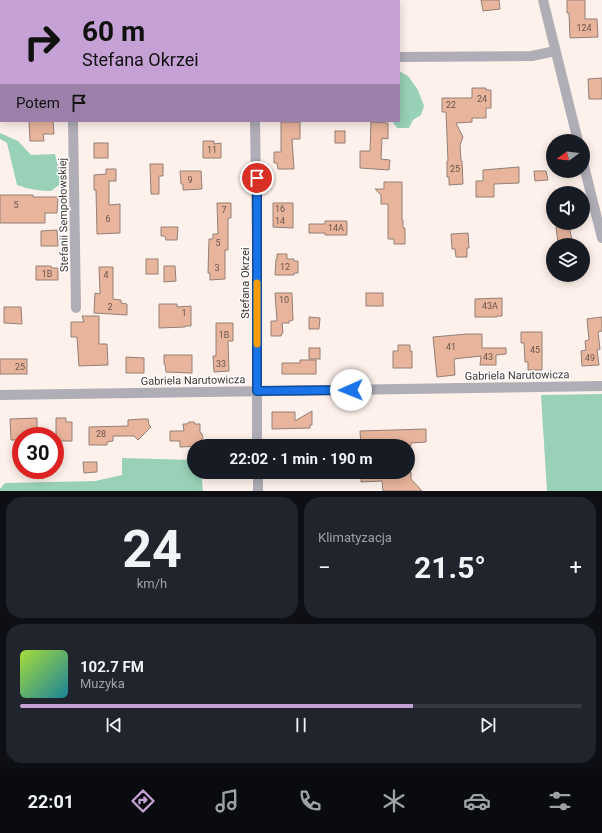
<!DOCTYPE html>
<html lang="pl">
<head>
<meta charset="utf-8">
<style>
  :root { --surface:#171b24; --page:#20242c; --text:#f1f3f6; --muted:#9ea1a6; --line:#363941; --accent:#c5a1d5 }
  body { margin:0; font-family:Roboto,sans-serif; background:var(--page); color:var(--text); height:100vh; display:flex; flex-direction:column; font-size:15px; white-space:nowrap }
  * { box-sizing:border-box; margin:0 }
  p { font-size:13px; color:var(--muted) }
  .icon { flex:none; width:22px; height:22px; fill:none; stroke:currentColor; stroke-width:2; stroke-linecap:round; stroke-linejoin:round }
  .map { position:relative; height:491px; overflow:hidden }
  .details { display:flex; flex-direction:column; gap:6px; padding:6px; background:#0d0f14; flex:1 }
  .details>* { flex:none }
  .banner { position:absolute; left:0px; top:0px; width:400px; height:122px; box-shadow:0 2px 10px #0003; background:#c5a1d5; color:#111; overflow:hidden }
  .needle { width:26px; rotate:255deg }
  .tools { position:absolute; left:546px; top:134px; display:grid; gap:8px }
  .tools a { display:grid; place-items:center; width:44px; height:44px; border-radius:50%; background:var(--surface); box-shadow:0 2px 10px #0003; font-size:20px }
  .speed { position:absolute; left:12px; top:427px; display:flex; gap:8px; font-size:20px; font-weight:700; text-align:center }
  .speed>* { display:grid; place-content:center; width:52px; height:52px; border-radius:50%; background:var(--surface); box-shadow:0 2px 10px #0003; line-height:1 }
  .speed .limit { border:6px solid #d22; background:#fff; color:#111 }
  .pin { position:absolute; display:grid; place-items:center; width:34px; height:34px; color:#fff; margin:-17px; border:2px solid #fff; border-radius:50%; box-shadow:0 1px 4px #0007 }
  .me { position:absolute; width:44px; margin:-22px; rotate:269deg; stroke-linejoin:round; filter:drop-shadow(0 0 3px #0008) }
  .turn { display:flex; align-items:center; gap:14px; height:84px; padding:0 16px; font-size:18px }
  .turn .icon { width:52px; height:52px; stroke-width:2.5 }
  .turn b { display:block; font-size:28px; line-height:34px }
  .then { display:flex; align-items:center; height:38px; padding:0 16px; background:#0003; gap:8px; font-size:15px }
  .big { font-size:30px; font-weight:700; line-height:1.1 }
  .details .card { flex:1; display:flex; flex-direction:column; justify-content:center; gap:6px; min-width:0; padding:0 14px; border-radius:16px; background:var(--page) }
  .details .dial { align-items:center; gap:0 }
  .dial b { font-size:52px; line-height:1 }
  .song { display:flex; align-items:center; gap:12px }
  .cover { width:48px; height:48px; border-radius:6px; background:linear-gradient(135deg,hsl(80 70% 55%),hsl(190 70% 35%)) }
  .played { height:4px; border-radius:2px; background:linear-gradient(90deg,var(--accent) 70%,var(--line) 70%) }
  .keys { display:flex; justify-content:space-around; direction:ltr }
  .heat { display:flex; justify-content:space-between; align-items:center; font-size:22px; direction:ltr }
  .details .tiles { flex:1; display:grid; gap:6px; grid-template-columns:1fr 1fr }
  .card:last-child { grid-column:span 2 }
  .trip { position:absolute; left:187px; top:439px; width:228px; height:40px; border-radius:20px; background:var(--surface); box-shadow:0 2px 10px #0003; font-weight:700; line-height:40px; text-align:center }
  .menu { display:flex; height:64px; justify-content:space-around; align-items:center; background:#090b0e; color:var(--muted) }
  .menu .icon { width:28px; height:28px }
  .menu .active { color:var(--accent) }
  .menu b { font-size:18px; color:var(--text) }
  .map>svg:first-child { display:block }
  .forest { fill:#98d1b7 }
  .building { fill:#e8b49c; stroke:#928077 }
  .lines { fill:none; stroke-linecap:round; stroke-linejoin:round }
  .street { stroke:#afadb5; stroke-width:10 }
  .route-casing { stroke:#114b97; stroke-width:10 }
  .route { stroke:#1a73e8; stroke-width:7 }
  .slow { stroke:#f59e0b; stroke-width:7 }
  .labels { text-anchor:middle; stroke-width:3; stroke-linejoin:round; paint-order:stroke }
  .number-label { font-size:9px; fill:#69564d }
  .street-label { font-size:11px; fill:#3f3733; stroke:#fff }
</style>
</head>
<body>
<div class="map">
<svg width="602" height="491" viewBox="0 0 602 491">
  <rect width="100%" height="100%" fill="#fef1eb"/>
  <g class="forest">
    <path d="M399,71L408,76L418,90L424,106L421,115L413,120L409,128H397L392,121H399Z"/>
    <path d="M0,133L18,141L31,155L55,154L62,183L51,191C39,191 28,189 17,185L7,143L0,139Z"/>
    <path d="M602,394V491H547L541,395Z"/>
    <path d="M122,458L194,460V472H201L203,491H0V489L5,483L95,481L122,475Z"/>
  </g>
  <g class="building">
    <path d="M481,0H499L500,9L483,11Z"/>
    <path d="M567,0H585V19H597L598,37L570,38L569,13H567Z"/>
    <path d="M602,78V99H589L588,79Z"/>
    <path d="M472,88H486V90H491V108H486V118H472V122L456,123L463,137L460,145L461,161H462L463,184L449,185V177H447V161H448L446,112H442V98H472Z"/>
    <path d="M29,121H53L54,134H43L44,141H30Z"/>
    <path d="M281,122H300V139H292L294,169H278L277,163H274V152H281Z"/>
    <path d="M371,122L388,123V139L382,138L381,159L390,160L389,170L360,168V151H370Z"/>
    <rect x="335" y="131" width="10" height="12"/>
    <path d="M203,141H214V144L221,143V158H203Z"/>
    <rect x="94" y="143" width="14" height="15"/>
    <path d="M150,164H163V176H159V194H151Z"/>
    <path d="M519,167V183L494,184V197H476V181H483V170Z"/>
    <path d="M106,169H116V181H109V205L120,204V233L97,234L96,190H94V175L106,174Z"/>
    <path d="M180,171H201L202,189L183,190V184H181Z"/>
    <path d="M534,171H546L548,180L535,181Z"/>
    <path d="M384,182H402V220H403V228H405V244H394V239H388V204H381V195L375,189H384Z"/>
    <path d="M0,195H33V197H58L57,213H45V223H0Z"/>
    <path d="M217,203H231V218H228V250H225V279L210,280V273H208L209,239H213V234H218Z"/>
    <path d="M273,203H293V228L273,227Z"/>
    <path d="M325,221H347V235H325V233H309V224H325Z"/>
    <path d="M569,225L572,241L558,243L556,227Z"/>
    <path d="M161,227H178L177,240H166L165,236H161Z"/>
    <path d="M57,230L58,246H41V231Z"/>
    <path d="M468,233L469,248H467V257H456L455,249H452L451,234Z"/>
    <path d="M277,254H287V259H294V261H298V273H294V275H275L276,259H277Z"/>
    <rect x="146" y="259" width="12" height="15"/>
    <path d="M36,266H51L52,268H58V280H36Z"/>
    <path d="M164,266H175L176,281L164,282Z"/>
    <path d="M99,267H113V299L121,300V303L127,304V315L94,313L95,293L100,294Z"/>
    <path d="M275,293H292L293,320L289,321V323H282L283,333H282L281,336H271V321H277Z"/>
    <rect x="366" y="293" width="17" height="13"/>
    <path d="M502,298V316H497V317H475V299Z"/>
    <path d="M159,304H177V307L191,306V326H185V327L159,328Z"/>
    <path d="M4,307H21L22,324L4,323Z"/>
    <path d="M82,316H99V344H107L108,365L79,366L77,337H71V322H84Z"/>
    <path d="M309,317L320,318L319,329H309Z"/>
    <path d="M602,317V331L598,332L600,349L597,350L599,365L582,366L581,351L586,350L585,341L589,340L587,319Z"/>
    <path d="M216,323H233V341H228L229,371L214,372L213,356H216Z"/>
    <path d="M521,332H542V370H528V362H525L524,343H521Z"/>
    <path d="M467,334H482V348H506V354L496,355V365H480L481,356L454,359L455,375L437,377L433,337Z"/>
    <path d="M398,345H410V351H412V368H393V351H398Z"/>
    <rect x="309" y="348" width="11" height="11"/>
    <path d="M164,355H192V373L166,372L165,364H164Z"/>
    <path d="M126,357L144,358V373H126Z"/>
    <rect x="0" y="359" width="27" height="15"/>
    <path d="M300,360H316V374H282V363H300Z"/>
    <path d="M312,411V425H310V428L272,429V412H295V421Z"/>
    <path d="M37,418V436H21V440H11L10,419Z"/>
    <path d="M56,418H66V422H72V441H56Z"/>
    <path d="M141,419H148L149,425L151,427L138,440L134,436H113V441L107,442V445H89V427L128,426V420Z"/>
    <path d="M189,422H194L195,424H200V432L202,434L203,438L201,440V446L180,447V441H170V431H184L183,424H187Z"/>
    <path d="M426,429V442L411,443V446H361L360,431Z"/>
    <path d="M83,462H97V472L84,473Z"/>
    <path d="M361,472H411V479L422,491H383L382,481L361,482Z"/>
  </g>
  <g class="lines">
    <g class="street">
      <path d="M254,0V1"/>
      <path d="M543,0L578,141"/>
      <path d="M399,57L532,56L555,51"/>
      <path d="M0,62H1"/>
      <path d="M73,121L76,308"/>
      <path d="M255,121L257,244V446"/>
      <path d="M583,162L602,238"/>
      <path d="M0,395L602,386"/>
      <path d="M258,472V491"/>
    </g>
  </g>
  <g class="lines">
    <defs>
      <path id="route" d="M257,178V391L351,390"/>
    </defs>
    <use href="#route" class="route-casing"/>
    <use href="#route" class="route"/>
    <path class="slow" d="M257,344V283"/>
  </g>
  <g class="labels">
    <g class="number-label">
      <text x="584" y="31">124</text>
      <text x="482" y="102">24</text>
      <text x="451" y="108">22</text>
      <text x="212" y="153">11</text>
      <text x="455" y="172">25</text>
      <text x="190" y="183">9</text>
      <text x="16" y="208">5</text>
      <text x="280" y="212">16</text>
      <text x="224" y="213">7</text>
      <text x="108" y="222">6</text>
      <text x="280" y="224">14</text>
      <text x="336" y="231">14A</text>
      <text x="218" y="246">5</text>
      <text x="285" y="270">12</text>
      <text x="217" y="271">3</text>
      <text x="47" y="277">1B</text>
      <text x="106" y="278">4</text>
      <text x="284" y="303">10</text>
      <text x="490" y="309">43A</text>
      <text x="110" y="310">2</text>
      <text x="184" y="316">1</text>
      <text x="224" y="338">1B</text>
      <text x="451" y="350">41</text>
      <text x="535" y="353">45</text>
      <text x="488" y="360">43</text>
      <text x="590" y="361">49</text>
      <text x="221" y="367">33</text>
      <text x="20" y="370">25</text>
      <text x="101" y="437">28</text>
    </g>
    <g class="street-label">
      <text transform="translate(63 215) rotate(-91)" y="4">Stefanii Sempołowskiej</text>
      <text transform="translate(245 283) rotate(-90)" y="4">Stefana Okrzei</text>
      <text transform="translate(517 375) rotate(-1)" y="4">Gabriela Narutowicza</text>
      <text transform="translate(193 380) rotate(-1)" y="4">Gabriela Narutowicza</text>
    </g>
  </g>
</svg>
<div class="tools">
<a><svg class="needle" viewBox="-14 -14 28 28"><path d="M0-13l5 13h-10z" fill="#e53935"/><path d="M0 13l5-13h-10z" fill="#9ea1a6"/></svg></a>
<a><svg class="icon" aria-label="sound" viewBox="0 0 24 24"><path d="M4 9h4l5-4v14l-5-4H4zM17 9q2 3 0 6"/></svg></a>
<a><svg class="icon" aria-label="layers" viewBox="0 0 24 24"><path d="M12 4l9 5-9 5-9-5zM3 14l9 5 9-5"/></svg></a>
</div>
<div class="speed"><div class="limit">30</div></div>
<div class="pin" style="left:257px;top:178px;background:#d93025"><svg class="icon" aria-label="arrive" viewBox="0 0 24 24"><path d="M6 21V4h12l-3 4 3 4H6"/></svg></div>
<svg class="me" style="left:351px;top:390px" viewBox="-20 -20 40 40"><circle r="19" fill="#fff"/><path d="M0-13L10 11 0 6-10 11z" fill="#1a73e8"/></svg>
<div class="trip">22:02 · 1 min · 190 m</div>
<div class="banner">
<div class="turn"><svg class="icon" aria-label="right" viewBox="0 0 24 24"><path d="M7 20v-9h11M14 6l5 5-5 5"/></svg><div><b>60 m</b>Stefana Okrzei</div></div>
<div class="then">Potem<svg class="icon" aria-label="arrive" viewBox="0 0 24 24"><path d="M6 21V4h12l-3 4 3 4H6"/></svg></div>
</div>
</div>
<section class="details">
<div class="tiles">
<div class="card dial"><b>24</b><p>km/h</p></div>
<div class="card"><p>Klimatyzacja</p>
<div class="heat"><a>−</a><b class="big">21.5°</b><a>+</a></div>
</div>
<div class="card">
<div class="song"><i class="cover"></i><div><b>102.7 FM</b><p>Muzyka</p></div></div>
<div class="played"></div>
<div class="keys"><svg class="icon" aria-label="previous" viewBox="0 0 24 24"><path d="M18 5L8 12l10 7zM5 5v14"/></svg><svg class="icon" aria-label="pause" viewBox="0 0 24 24"><path d="M8 5v14M16 5v14"/></svg><svg class="icon" aria-label="next" viewBox="0 0 24 24"><path d="M6 5l10 7-10 7zM19 5v14"/></svg></div>
</div>
</div>
</section>
<nav class="menu">
<b>22:01</b>
<svg class="icon active" aria-label="directions" viewBox="0 0 24 24"><path d="M12 3l9 9-9 9-9-9zM9 14v-3h6M13 9l2 2-2 2"/></svg>
<svg class="icon" aria-label="music" viewBox="0 0 24 24"><path d="M9 18V5l10-2v13"/><circle cx="6" cy="18" r="3"/><circle cx="16" cy="16" r="3"/></svg>
<svg class="icon" aria-label="phone" viewBox="0 0 24 24"><path d="M5 4h4l2 5-3 2q2 4 5 5l2-3 5 2v4C11 20 4 13 5 4z"/></svg>
<svg class="icon" aria-label="climate" viewBox="0 0 24 24"><path d="M12 3v18M4 7l16 10M4 17L20 7"/></svg>
<svg class="icon" aria-label="car" viewBox="0 0 24 24"><path d="M5 17H2v-5l4-1 3-4h7l3 4 3 1v5h-3M9 17h6M6 11h13"/><circle cx="7" cy="17" r="2"/><circle cx="17" cy="17" r="2"/></svg>
<svg class="icon" aria-label="filters" viewBox="0 0 24 24"><path d="M4 7h16M4 17h16"/><circle cx="9" cy="7" r="2"/><circle cx="15" cy="17" r="2"/></svg>
</nav>
</body>
</html>
